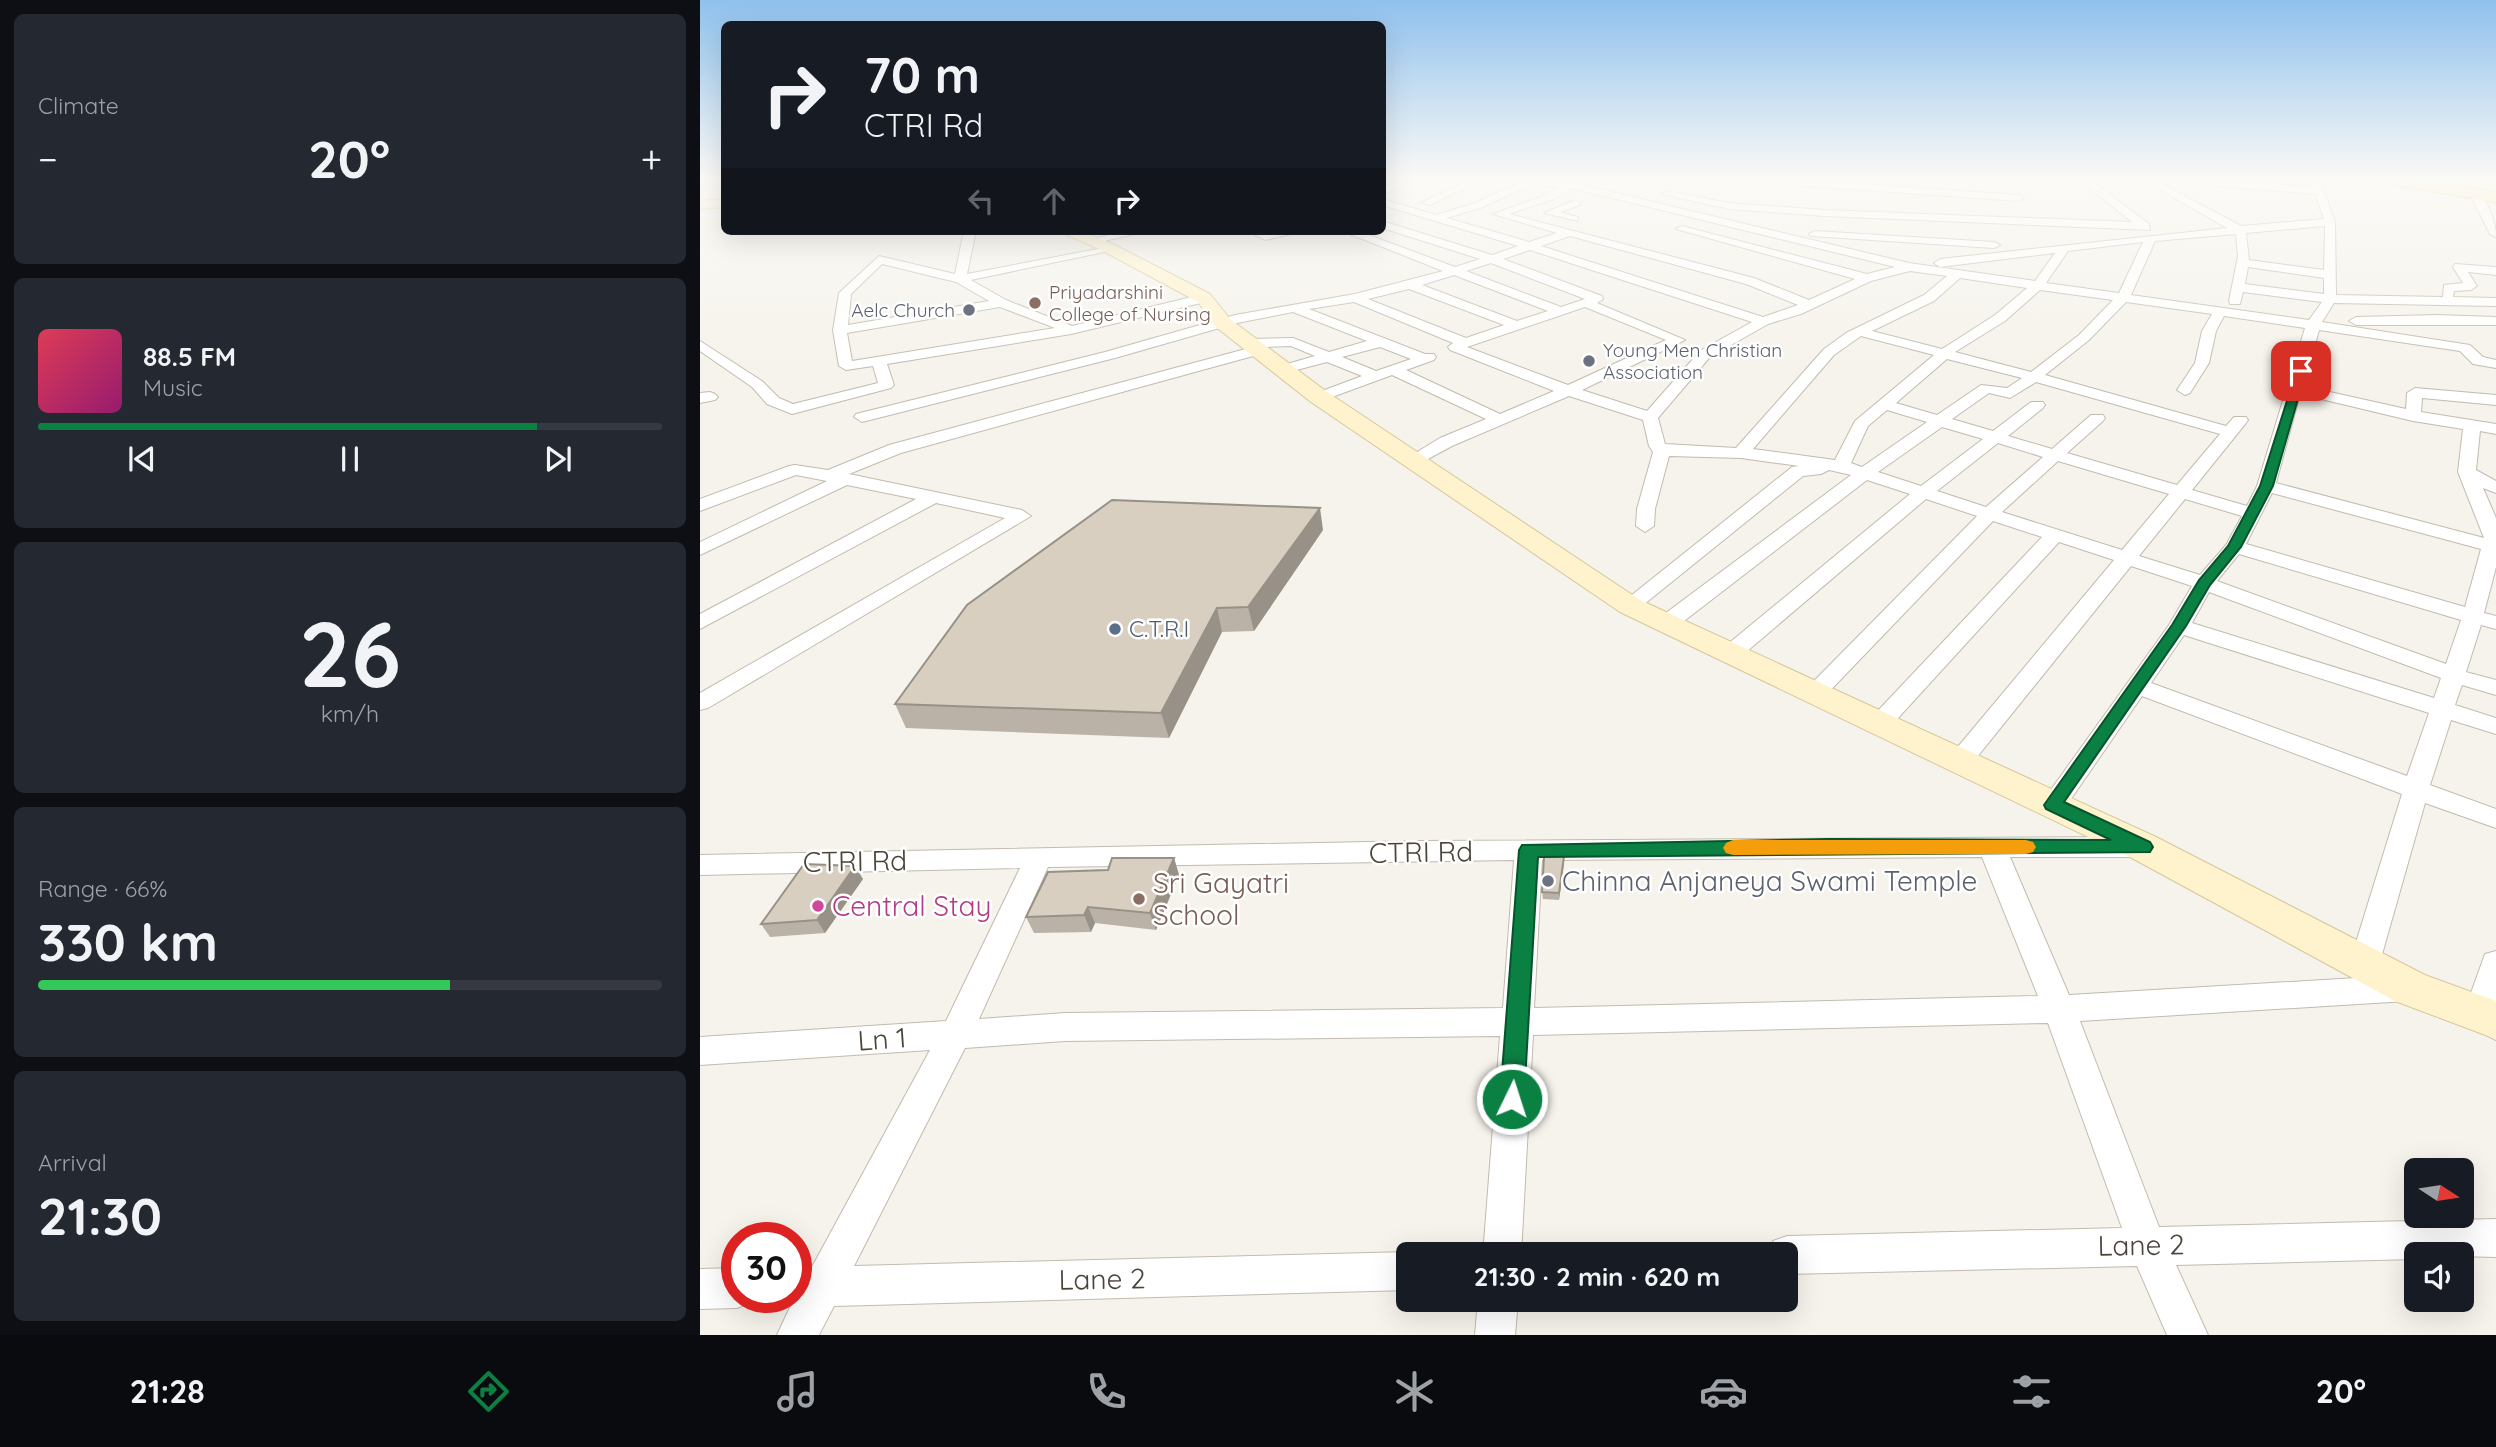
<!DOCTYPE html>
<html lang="en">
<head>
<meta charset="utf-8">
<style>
  :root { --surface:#171b24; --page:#242831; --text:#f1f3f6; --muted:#9ea1a6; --line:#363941; --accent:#0b8043 }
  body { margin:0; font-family:Quicksand,sans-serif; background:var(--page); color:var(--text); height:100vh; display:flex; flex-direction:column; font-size:26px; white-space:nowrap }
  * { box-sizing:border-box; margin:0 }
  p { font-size:23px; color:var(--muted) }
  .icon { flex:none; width:38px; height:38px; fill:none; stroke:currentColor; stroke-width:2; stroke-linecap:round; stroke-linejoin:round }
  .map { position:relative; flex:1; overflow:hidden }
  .drawer { display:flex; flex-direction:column; gap:14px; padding:14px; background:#0d0f14; width:700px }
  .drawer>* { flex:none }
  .top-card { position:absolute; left:21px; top:21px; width:665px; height:214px; border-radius:10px; box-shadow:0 7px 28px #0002; background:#171b24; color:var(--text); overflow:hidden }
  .needle { width:46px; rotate:102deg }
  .fabs { position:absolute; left:1704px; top:1158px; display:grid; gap:14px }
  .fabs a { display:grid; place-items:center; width:70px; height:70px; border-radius:10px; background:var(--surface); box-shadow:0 7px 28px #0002; font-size:35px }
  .speed { position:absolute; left:21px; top:1222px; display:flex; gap:14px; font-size:35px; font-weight:700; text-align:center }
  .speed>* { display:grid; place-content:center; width:91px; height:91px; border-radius:50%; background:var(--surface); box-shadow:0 7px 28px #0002; line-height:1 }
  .speed .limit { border:10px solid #d22; background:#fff; color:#111 }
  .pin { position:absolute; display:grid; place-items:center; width:60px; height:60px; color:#fff; margin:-30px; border-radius:14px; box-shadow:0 4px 10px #0006 }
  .me { position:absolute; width:77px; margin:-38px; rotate:4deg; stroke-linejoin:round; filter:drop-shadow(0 0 5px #0008) }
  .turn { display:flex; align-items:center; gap:24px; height:147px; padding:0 28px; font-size:32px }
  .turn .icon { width:91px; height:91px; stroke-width:2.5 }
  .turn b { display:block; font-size:49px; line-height:60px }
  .lanes { display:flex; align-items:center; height:66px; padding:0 28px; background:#0003; justify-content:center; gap:35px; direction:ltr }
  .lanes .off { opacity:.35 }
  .big { font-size:52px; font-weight:800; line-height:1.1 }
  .drawer .card { flex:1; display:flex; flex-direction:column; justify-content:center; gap:10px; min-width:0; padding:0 24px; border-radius:10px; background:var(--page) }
  .drawer .dial { align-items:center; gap:0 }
  .dial b { font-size:91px; line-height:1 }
  .song { display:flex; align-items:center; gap:21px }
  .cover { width:84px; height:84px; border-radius:10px; background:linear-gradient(135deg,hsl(350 70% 55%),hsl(320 70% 35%)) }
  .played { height:7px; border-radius:4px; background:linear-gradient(90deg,var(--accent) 80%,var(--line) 80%) }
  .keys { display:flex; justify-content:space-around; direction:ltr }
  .heat { display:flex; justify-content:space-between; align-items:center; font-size:38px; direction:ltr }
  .charge { height:10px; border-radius:5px; background:linear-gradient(90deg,#34c759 66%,var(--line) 0) }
  .trip { position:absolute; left:696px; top:1242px; width:402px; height:70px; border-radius:10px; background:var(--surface); box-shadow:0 7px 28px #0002; font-weight:800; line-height:70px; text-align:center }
  .dock { display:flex; height:112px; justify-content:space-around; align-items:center; background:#090b0e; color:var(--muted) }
  .dock .icon { width:49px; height:49px }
  .dock .selected { color:var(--accent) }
  .dock b { font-size:32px; color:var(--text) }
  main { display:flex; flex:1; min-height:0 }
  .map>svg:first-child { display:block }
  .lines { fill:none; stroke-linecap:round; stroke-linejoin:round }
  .street-casing { stroke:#c2bbae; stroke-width:2 }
  .secondary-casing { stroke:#d6c79b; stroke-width:2 }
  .primary-casing { stroke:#e6c16a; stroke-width:3 }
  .street { fill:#fff; fill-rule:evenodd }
  .secondary { fill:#fff3cd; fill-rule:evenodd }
  .primary { fill:#ffe39c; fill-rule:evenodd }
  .wall { fill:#bab2a6 }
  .shaded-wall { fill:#979187 }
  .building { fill:#d8cfc1; stroke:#979187; stroke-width:2 }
  .route { fill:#0b8043; stroke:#07532c; stroke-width:2 }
  .slow { fill:#f59e0b }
  .education-dot { fill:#8d6e63; stroke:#fff; stroke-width:2.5 }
  .worship-dot { fill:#6b7280; stroke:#fff; stroke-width:2.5 }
  .service-dot { fill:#5c6f8a; stroke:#fff; stroke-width:2.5 }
  .hotel-dot { fill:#d1479c; stroke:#fff; stroke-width:2.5 }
  .labels { text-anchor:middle; stroke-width:5; stroke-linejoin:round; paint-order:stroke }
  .far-education-label { font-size:19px; fill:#785e54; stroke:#fff; text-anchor:start }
  .far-worship-label { font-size:19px; fill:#5b616d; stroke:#fff; text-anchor:end }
  .service-label { font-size:23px; fill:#4e5e75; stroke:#fff; text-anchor:start }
  .near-street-label { font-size:28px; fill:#4b4439; stroke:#fff }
  .near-worship-label { font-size:28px; fill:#5b616d; stroke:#fff; text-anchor:start }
  .near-education-label { font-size:28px; fill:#785e54; stroke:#fff; text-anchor:start }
  .near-hotel-label { font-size:28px; fill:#b23c85; stroke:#fff; text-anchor:start }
</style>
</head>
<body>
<main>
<section class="drawer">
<div class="card"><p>Climate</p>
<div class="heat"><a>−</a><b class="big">20°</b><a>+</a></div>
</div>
<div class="card">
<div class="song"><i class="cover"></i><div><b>88.5 FM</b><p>Music</p></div></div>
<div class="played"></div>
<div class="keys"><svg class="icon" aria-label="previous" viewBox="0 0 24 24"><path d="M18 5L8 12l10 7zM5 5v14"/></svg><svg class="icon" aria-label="pause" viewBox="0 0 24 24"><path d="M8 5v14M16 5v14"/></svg><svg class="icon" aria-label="next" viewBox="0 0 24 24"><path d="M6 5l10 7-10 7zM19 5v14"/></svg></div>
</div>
<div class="card dial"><b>26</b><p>km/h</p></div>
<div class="card"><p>Range · 66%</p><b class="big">330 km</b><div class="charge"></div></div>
<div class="card"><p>Arrival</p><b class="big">21:30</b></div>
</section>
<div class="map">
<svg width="1796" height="1335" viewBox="0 0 1796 1335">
  <rect width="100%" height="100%" fill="#f6f3ec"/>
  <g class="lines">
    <defs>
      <g id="street">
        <path d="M705,178H717L682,195V188Z"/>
        <path d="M773,178H785L730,205L721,203Z"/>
        <path d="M791,178L870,182L1209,263L1335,281L1355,253L1240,267L1234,263L1240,259L1527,228L1439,178H1487L1612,187L1609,178H1619L1635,222L1636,295L1743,297L1744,285L1763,283L1753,267L1755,264L1796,267V275L1768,272L1777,286L1771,290L1754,291L1753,297L1796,298V306L1634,303L1622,322L1770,345L1783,357L1796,360V368L1773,364L1760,351L1619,330L1603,386L1706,409L1707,393L1715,388L1796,395V405L1722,398L1721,412L1796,424V434L1780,431L1776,470L1796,481V493L1783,488L1796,518V567L1784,613L1796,616V629L1781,625L1766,672L1796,680V695L1762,685L1755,705L1796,718V734L1751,720L1730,785L1796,809V828L1725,803L1679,965L1675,974L1664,977L1653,974L1649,965L1702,794L1442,696L1362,812L1353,814L1344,812L1340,805L1469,625L1492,586L1431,566L1269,767L1260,769L1251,767L1247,761L1251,755L1414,560L1359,542L1189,728L1180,731L1171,728L1168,723L1171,718L1342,537L1293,521L1123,698L1115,700L1107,698L1103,693L1107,688L1277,516L1226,499L1039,658H1023L1020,653L1023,648L1210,494L1167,480L975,628H959L956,623L959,618L1151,475L1129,470L1121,474L1103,476L937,610H923L919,606L923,602L1092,467L1099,466L1041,458L969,456L955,509L954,526L945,532L936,526L937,509L953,452L949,446L943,420L869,396L752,446L715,466L706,461L709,457L740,438L786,419L692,375L624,400H614L611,397L614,394L662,376L627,362L585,373L580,372L578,369L580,366L615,356L591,346L564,347L566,350L564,353L201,453L149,474L322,510L331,516L8,708L0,710V693L305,518L236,503L0,629V614L216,499L147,485L0,555V542L127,481L96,475L0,511V499L89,466L95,465L128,470L189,445L553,347L543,343L550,339L593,338L629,352L667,341L593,312L537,323L415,358L162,422L154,417L156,414L405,352L535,315L655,294L743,271L642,231H658L755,267L780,259L682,228V221L792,255L818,246L682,205V199L736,215L775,203L819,183ZM1457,181L1615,194L1624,219L1541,226ZM832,184L859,187L846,195L793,214L857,233L829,242L747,218L783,207ZM871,188L1195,267L1167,274L982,226L976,229L1155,279L1109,300L1054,278L809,214L854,199ZM1625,226L1624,270L1549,260L1546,233ZM1536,234L1538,256L1529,301L1530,304H1540L1543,292L1622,302L1609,320L1431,295L1455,241ZM870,236L1046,284L1098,305L1063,317L841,246ZM1443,242L1419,293L1346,283L1368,251ZM830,250L1052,322L1000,351L947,411L882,390L985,340L897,303L903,299L902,296L803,259ZM791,263L885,299L861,307L766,271ZM1548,267L1624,278V294L1545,284ZM1210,271L1247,276L1224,295L1146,333L1124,349L1036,448L965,444L958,418L1010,357L1068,324L1101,314L1171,281ZM754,275L848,311L817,321L722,285ZM1260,278L1327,288L1295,315L1242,349L1172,331L1234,301ZM709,289L804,325L766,338L668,299ZM1340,290L1413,300L1379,335L1331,372L1255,352L1305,321ZM654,302L753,343L748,347L750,350L854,391L800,414L706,370L734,360L736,357L734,354H725L609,309ZM1426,302L1512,314L1502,331L1495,363L1477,390L1485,395L1490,393L1509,363L1516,331L1524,316L1605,328L1557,486L1547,506L1492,490L1546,423L1548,420L1546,417H1534L1526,426L1345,375L1389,340ZM885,307L966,340L868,385L767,347ZM1161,336L1234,355L1155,421L1135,460L1053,449L1134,355ZM680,347L711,359L676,371L642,357ZM1247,359L1322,378L1307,388L1281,385L1237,415L1196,403ZM1336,382L1520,434L1477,485L1367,453L1403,421L1405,418L1403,415H1391L1352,449L1308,436L1343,408L1345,405L1343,402H1331L1293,431L1252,419L1289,393L1310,398ZM1600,394L1713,421L1763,429L1758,472L1784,538L1576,483ZM1187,410L1227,422L1162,467L1151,463L1168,426ZM1242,427L1283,439L1221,486L1178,472ZM1298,443L1343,457L1286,507L1237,491ZM1358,461L1469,494L1422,550L1302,512ZM1572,493L1781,549L1765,607L1546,544ZM1485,499L1542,516L1526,545L1500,575L1439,556ZM1539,554L1761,620L1746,664L1517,581ZM1509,592L1741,678L1734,698L1492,623ZM1484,635L1729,713L1707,776L1451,683Z"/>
        <path d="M1029,178H1069L1319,195L1324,198L1319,201L1034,181Z"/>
        <path d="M1377,178H1388L1449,224L1450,230L1124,216L1029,209L961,194L966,191L1029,203L1124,210L1432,222Z"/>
        <path d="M1775,191C1788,199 1796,223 1796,237L1790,234L1770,194Z"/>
        <path d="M876,200L881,203L880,205L860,212L878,217V221L844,213Z"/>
        <path d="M264,231H276L267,274L413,246V250L409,251L271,280L306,300L372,326L504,294L510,298L509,301L371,334L187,364L194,385L191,388L92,414L67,404L52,387L0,351V341L62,381L79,398L93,404L178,383L173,366L146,370L139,366L133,330L139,293L179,256L255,274ZM182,264L256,282L289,301L148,325L151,294ZM300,307L355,328L152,361L147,333Z"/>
        <path d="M425,231H448L391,244L385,241Z"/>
        <path d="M548,231L600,232L565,240Z"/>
        <path d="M1115,231L1294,242L1300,245L1294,248L1111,236L1109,234Z"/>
        <path d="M1737,315L1796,317V325H1656L1649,321L1656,317Z"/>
        <path d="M10,392L15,394L18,397L15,400L0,403V393Z"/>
        <path d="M1439,837L1449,840L1453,847L1449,854L1439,857H1310L1369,995L1707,975L1718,979L1723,988L1718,997L1707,1001L1380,1021L1459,1227L1796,1219V1257L1717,1255V1259L1476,1265L1508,1335H1467L1437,1266L1087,1274V1255H1068L1073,1241L1087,1236L1422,1228L1348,1023L833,1035L821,1255H783L800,1036L365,1041L265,1048L154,1266L709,1252L717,1255H709V1290L134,1306L119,1335H77L91,1305L82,1301L80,1297H96V1267H112L230,1050L0,1065V1037L246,1021L320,868L0,875V855L719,841ZM1282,857L1338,996L834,1008L842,860ZM814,860L803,1008L365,1013L279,1019L348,867Z"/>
        <path d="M1796,951V1040L1768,1025L1763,1015L1785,954Z"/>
        <path d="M37,1268V1297H53L51,1302L37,1308L0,1309V1269Z"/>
        <path d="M778,1300H818L815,1335H775Z"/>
      </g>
      <g id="secondary">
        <path d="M24,199V207L0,209V201Z"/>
        <path d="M358,231H380L415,245L510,294L530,319L627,392L940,600L1456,837L1725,975L1796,1001V1039L1695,1001L1430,857L920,612L611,402L516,327L498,302L403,251Z"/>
      </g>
      <path id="primary" d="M1671,178H1703L1796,192V202L1678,182Z"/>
    </defs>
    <use href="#street" class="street-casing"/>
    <use href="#secondary" class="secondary-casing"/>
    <use href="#primary" class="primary-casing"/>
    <use href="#street" class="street"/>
    <use href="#secondary" class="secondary"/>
    <use href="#primary" class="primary"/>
  </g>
  <g class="wall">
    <path d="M623,530L554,631L522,632L469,738L206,728L195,704Z"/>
    <path d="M474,858L479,875L456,930L395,923L391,932L334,933L326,917L408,870Z"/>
    <path d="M864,863L859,900L843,899L842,892Z"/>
    <path d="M163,879L125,933L70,937L61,924Z"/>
  </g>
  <g class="shaded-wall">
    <path d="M620,508L623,530L554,631L548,607Z"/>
    <path d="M517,608L522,632L469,738L461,713Z"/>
    <path d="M864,856V863L859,900V893Z"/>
    <path d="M474,858L479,875L456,930L450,913Z"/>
    <path d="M155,866L163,879L125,933L117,920Z"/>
    <path d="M388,907L395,923L391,932L384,915Z"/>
  </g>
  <g class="building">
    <path d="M412,500L620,508L548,607L517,608L461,713L195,704L267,605Z"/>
    <path d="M864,856L859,893L842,892L844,857Z"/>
    <path d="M412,858H474L450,913L388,907L384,915L326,917L348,872L408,870Z"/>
    <path d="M104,864L155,866L117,920L61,924Z"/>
  </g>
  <linearGradient id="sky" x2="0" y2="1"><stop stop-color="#8fc1ec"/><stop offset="0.49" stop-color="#fbfaf6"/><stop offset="1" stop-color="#fbfaf6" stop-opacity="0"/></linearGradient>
  <rect width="1796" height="364" fill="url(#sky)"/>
  <path class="route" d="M1597,369L1606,371L1573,486L1541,547L1510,585L1486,626L1364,802L1450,842L1453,847L1450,852L838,857L824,1099L821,1107L812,1110L804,1107L800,1099L819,850L822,845L1128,839L1411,840L1346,809L1344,805L1472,625L1499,580L1528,546L1560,486Z"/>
  <path class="slow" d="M1033,840H1326L1333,842L1336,847L1333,852L1326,854L1033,855L1026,853L1023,848L1026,843Z"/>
  <g class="education-dot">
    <circle cx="335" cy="303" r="7"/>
    <circle cx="439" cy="899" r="7"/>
  </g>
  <g class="worship-dot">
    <circle cx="269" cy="310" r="7"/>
    <circle cx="889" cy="361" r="7"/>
    <circle cx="848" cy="881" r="7"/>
  </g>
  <circle class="service-dot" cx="415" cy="629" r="7"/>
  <circle class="hotel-dot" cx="118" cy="906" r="7"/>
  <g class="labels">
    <g class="far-education-label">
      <text x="349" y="299">Priyadarshini<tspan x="349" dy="22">College of Nursing</tspan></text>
    </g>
    <g class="far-worship-label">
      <text x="255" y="317">Aelc Church</text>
      <text x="903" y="357" text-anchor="start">Young Men Christian<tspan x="903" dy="22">Association</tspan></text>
    </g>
    <g class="service-label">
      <text x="429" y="637">C.T.R.I</text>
    </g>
    <g class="near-street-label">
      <text transform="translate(721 852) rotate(-1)" y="10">CTRI Rd</text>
      <text transform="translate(155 861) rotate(-1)" y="10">CTRI Rd</text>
      <text transform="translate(182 1039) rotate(-4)" y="10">Ln 1</text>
      <text transform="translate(1441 1245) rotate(-1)" y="10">Lane 2</text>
      <text transform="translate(402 1279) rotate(-1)" y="10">Lane 2</text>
    </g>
    <g class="near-worship-label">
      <text x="862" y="891">Chinna Anjaneya Swami Temple</text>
    </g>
    <g class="near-education-label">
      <text x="453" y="893">Sri Gayatri<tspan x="453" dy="32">School</tspan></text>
    </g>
    <g class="near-hotel-label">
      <text x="132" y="916">Central Stay</text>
    </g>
  </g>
</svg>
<div class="fabs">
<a><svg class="needle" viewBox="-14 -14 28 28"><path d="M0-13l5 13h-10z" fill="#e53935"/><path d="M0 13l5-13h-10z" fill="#9ea1a6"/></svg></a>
<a><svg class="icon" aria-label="sound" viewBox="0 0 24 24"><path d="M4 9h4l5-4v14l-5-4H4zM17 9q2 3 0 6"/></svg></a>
</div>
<div class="speed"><div class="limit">30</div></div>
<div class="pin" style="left:1601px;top:371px;background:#d93025"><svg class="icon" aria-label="arrive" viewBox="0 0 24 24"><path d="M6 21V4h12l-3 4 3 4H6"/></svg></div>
<svg class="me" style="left:812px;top:1099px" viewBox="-20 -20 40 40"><circle r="17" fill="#0b8043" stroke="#fff" stroke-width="3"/><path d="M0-11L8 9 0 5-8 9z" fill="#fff"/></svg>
<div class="trip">21:30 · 2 min · 620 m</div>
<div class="top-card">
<div class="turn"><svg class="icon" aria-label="right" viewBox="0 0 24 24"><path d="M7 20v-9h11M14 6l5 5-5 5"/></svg><div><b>70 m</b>CTRI Rd</div></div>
<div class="lanes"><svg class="icon off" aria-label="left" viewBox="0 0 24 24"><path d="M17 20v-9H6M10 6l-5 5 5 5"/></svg><svg class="icon off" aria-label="ahead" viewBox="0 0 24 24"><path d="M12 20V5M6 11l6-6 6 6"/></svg><svg class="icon" aria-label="right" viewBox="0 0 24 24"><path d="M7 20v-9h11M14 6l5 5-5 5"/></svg></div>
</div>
</div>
</main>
<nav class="dock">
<b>21:28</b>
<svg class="icon selected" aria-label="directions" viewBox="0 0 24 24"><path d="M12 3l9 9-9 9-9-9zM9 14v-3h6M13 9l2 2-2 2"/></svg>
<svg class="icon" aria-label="music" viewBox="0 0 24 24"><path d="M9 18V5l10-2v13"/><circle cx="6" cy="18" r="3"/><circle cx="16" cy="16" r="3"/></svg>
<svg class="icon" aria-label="phone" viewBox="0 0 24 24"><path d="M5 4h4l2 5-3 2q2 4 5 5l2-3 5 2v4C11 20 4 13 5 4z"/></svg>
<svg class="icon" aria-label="climate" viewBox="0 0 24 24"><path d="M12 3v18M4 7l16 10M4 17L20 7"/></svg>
<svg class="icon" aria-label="car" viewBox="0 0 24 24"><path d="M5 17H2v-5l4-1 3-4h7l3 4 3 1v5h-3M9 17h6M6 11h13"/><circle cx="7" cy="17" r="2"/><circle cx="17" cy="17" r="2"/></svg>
<svg class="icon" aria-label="filters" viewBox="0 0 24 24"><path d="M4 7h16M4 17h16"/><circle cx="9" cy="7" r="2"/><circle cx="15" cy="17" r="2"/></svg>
<b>20°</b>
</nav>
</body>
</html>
